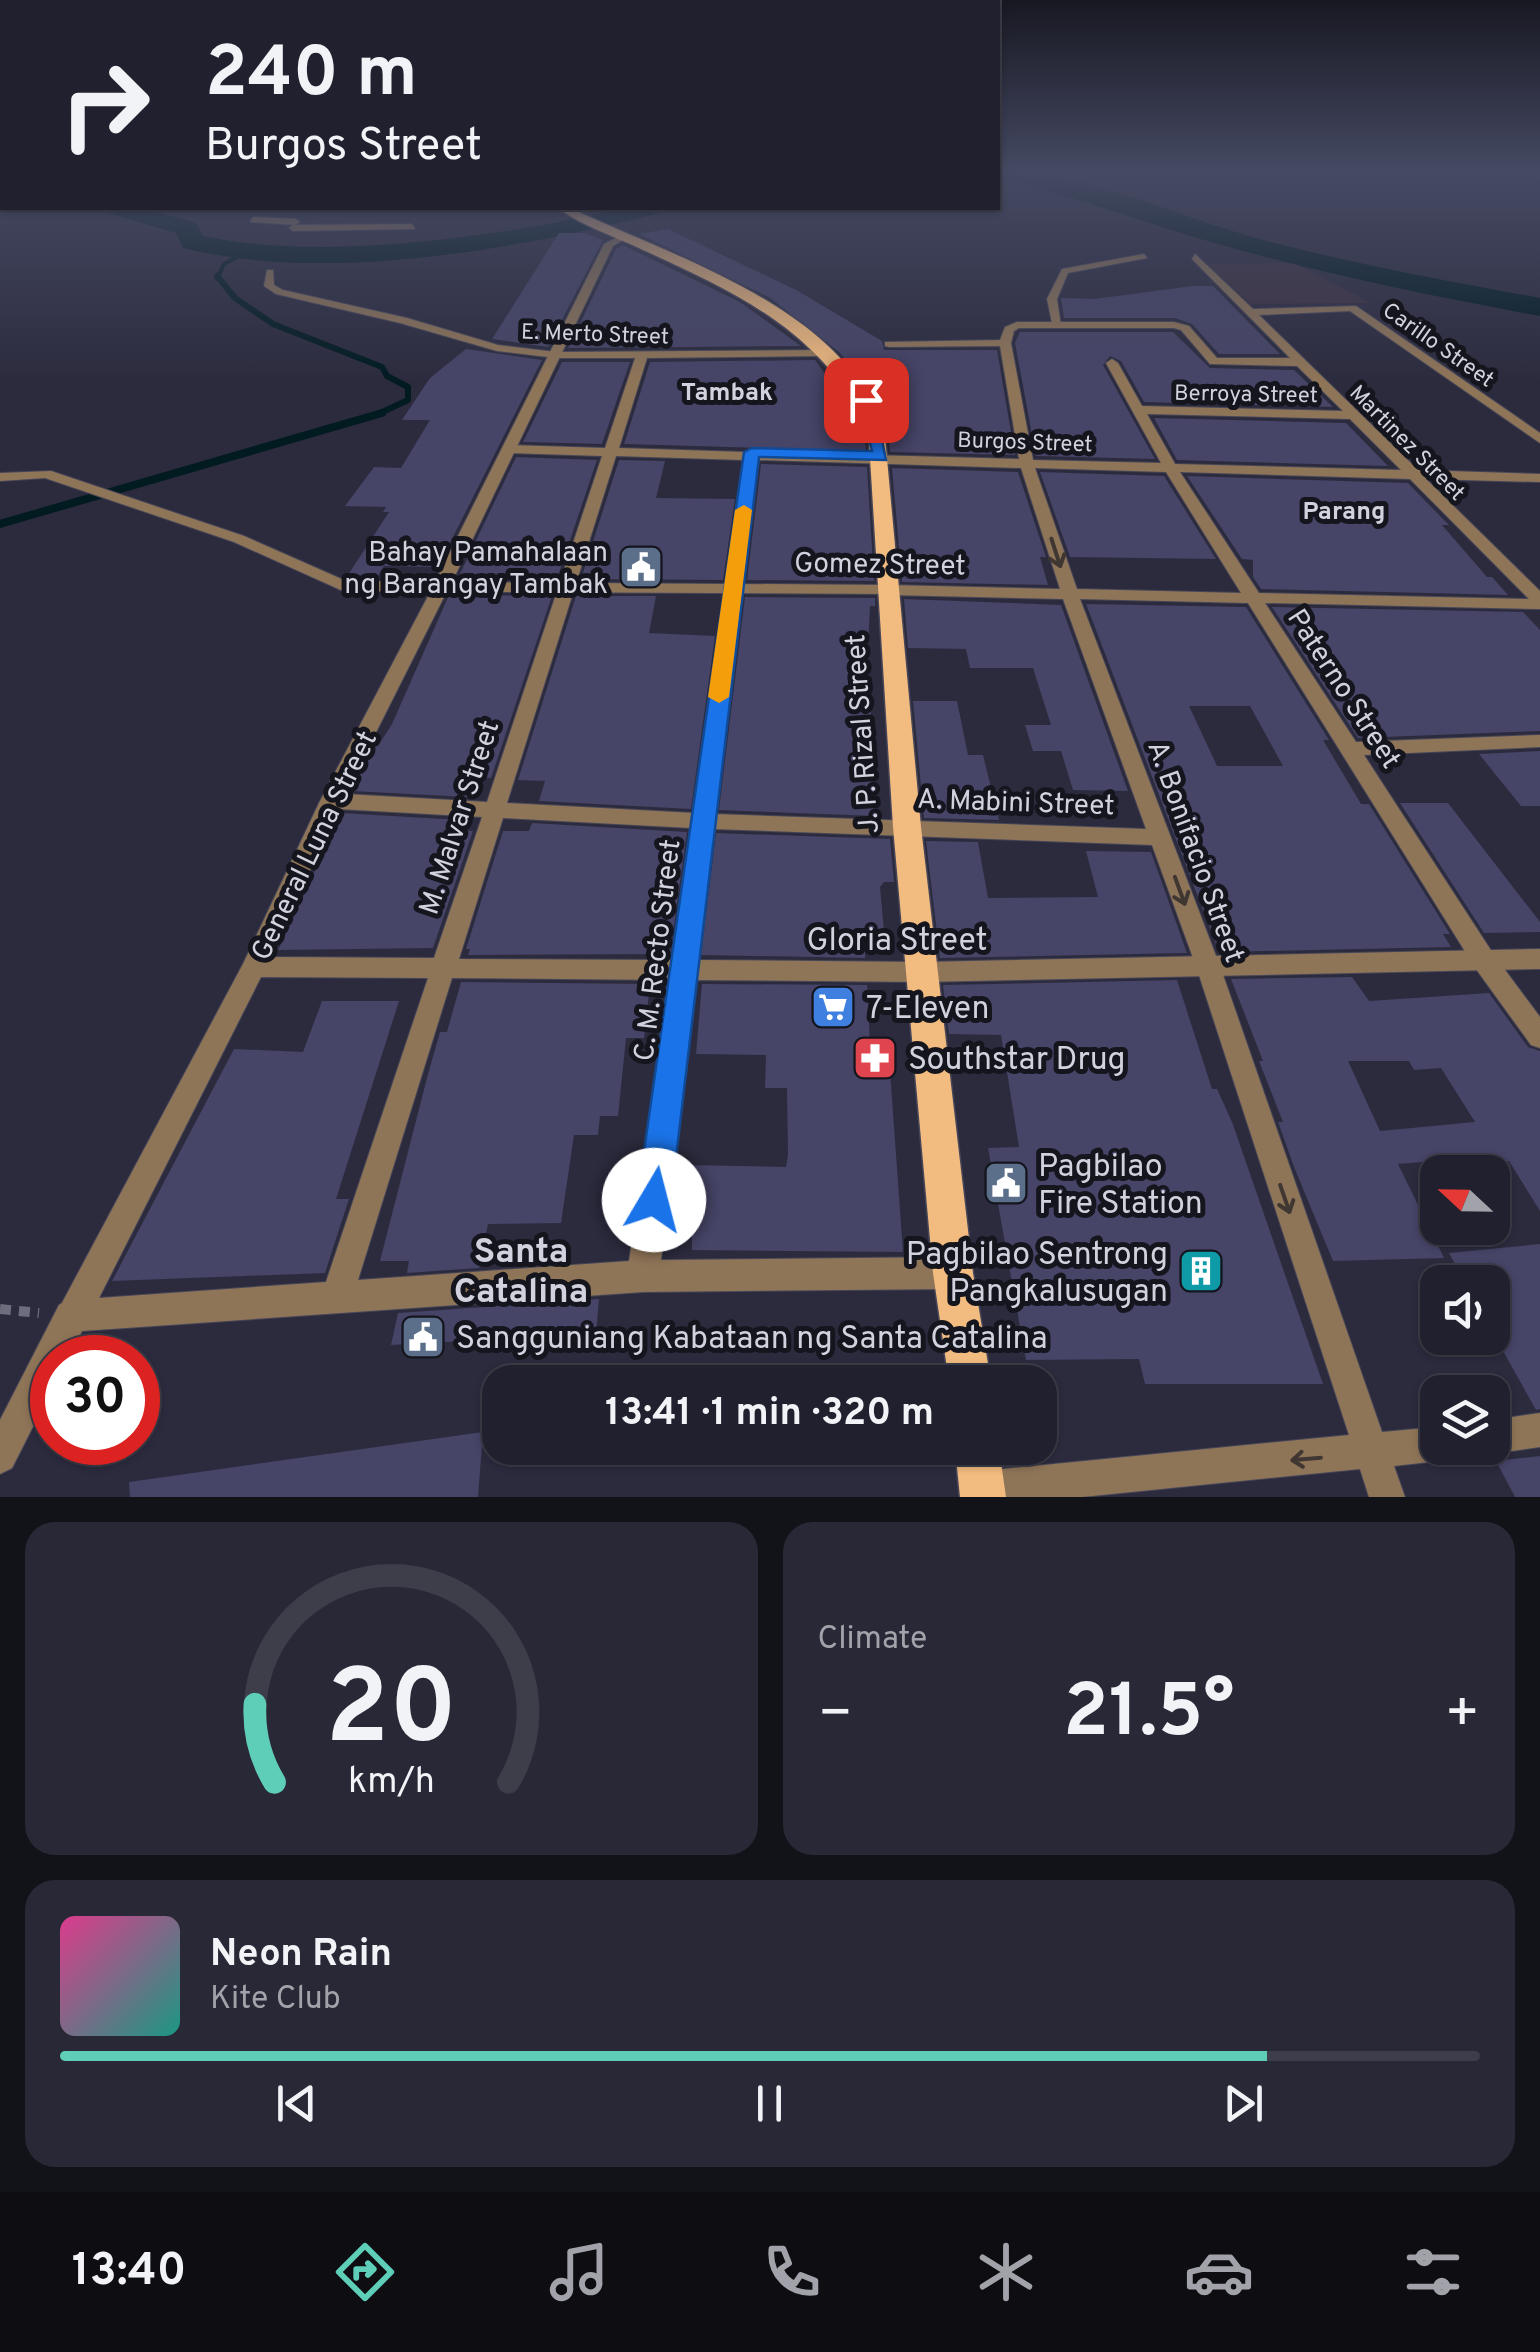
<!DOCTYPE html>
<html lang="en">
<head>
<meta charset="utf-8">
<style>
  :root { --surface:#21202e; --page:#292836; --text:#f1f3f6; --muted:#a2a3aa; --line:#3e3e4a; --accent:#5eceb8 }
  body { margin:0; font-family:Overpass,sans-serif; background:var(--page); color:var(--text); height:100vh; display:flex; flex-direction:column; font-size:38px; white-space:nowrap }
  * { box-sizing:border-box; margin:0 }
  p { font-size:32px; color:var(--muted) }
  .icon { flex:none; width:55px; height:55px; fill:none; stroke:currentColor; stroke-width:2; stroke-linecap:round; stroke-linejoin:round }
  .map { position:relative; height:1497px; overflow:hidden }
  .details { display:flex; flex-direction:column; gap:25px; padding:25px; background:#121219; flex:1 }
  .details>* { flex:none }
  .banner { position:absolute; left:0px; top:0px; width:1000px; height:210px; box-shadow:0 2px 8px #0004,0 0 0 2px var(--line); background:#21202e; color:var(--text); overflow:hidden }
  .needle { width:65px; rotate:292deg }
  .tools { position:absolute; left:1420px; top:1155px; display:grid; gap:20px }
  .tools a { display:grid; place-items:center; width:90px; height:90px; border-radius:20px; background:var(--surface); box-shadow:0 2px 8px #0004,0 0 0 2px var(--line); font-size:50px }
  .speed { position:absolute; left:30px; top:1335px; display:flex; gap:20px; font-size:50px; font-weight:700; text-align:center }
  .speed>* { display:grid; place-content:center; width:130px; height:130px; border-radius:50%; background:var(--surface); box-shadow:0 2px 8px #0004,0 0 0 2px var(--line); line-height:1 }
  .speed .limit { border:15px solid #d22; background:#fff; color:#111 }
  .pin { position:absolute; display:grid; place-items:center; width:85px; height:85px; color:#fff; margin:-42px; border-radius:20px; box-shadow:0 5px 15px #0006 }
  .me { position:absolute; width:110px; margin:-55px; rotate:8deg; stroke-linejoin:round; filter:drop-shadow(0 0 8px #0008) }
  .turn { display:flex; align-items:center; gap:35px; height:210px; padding:0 40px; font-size:45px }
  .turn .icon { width:130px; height:130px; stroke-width:2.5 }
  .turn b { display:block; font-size:70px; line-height:85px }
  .big { font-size:75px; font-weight:700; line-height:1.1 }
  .details .card { flex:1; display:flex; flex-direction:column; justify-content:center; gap:15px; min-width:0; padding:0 35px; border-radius:30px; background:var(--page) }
  .details .dial { align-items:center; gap:0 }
  .dial svg { height:260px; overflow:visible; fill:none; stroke:var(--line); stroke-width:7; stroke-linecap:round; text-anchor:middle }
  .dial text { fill:var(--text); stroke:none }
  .song { display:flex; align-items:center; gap:30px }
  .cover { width:120px; height:120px; border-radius:15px; background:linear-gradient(135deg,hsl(330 70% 55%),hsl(170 70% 35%)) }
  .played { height:10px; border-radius:5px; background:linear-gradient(90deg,var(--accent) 85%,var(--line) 85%) }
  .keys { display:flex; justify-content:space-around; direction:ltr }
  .heat { display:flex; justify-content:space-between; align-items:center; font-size:55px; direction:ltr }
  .details .tiles { flex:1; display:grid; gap:25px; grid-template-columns:1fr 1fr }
  .card:last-child { grid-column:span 2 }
  .trip { position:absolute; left:482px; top:1365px; width:575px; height:100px; border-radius:30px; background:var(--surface); box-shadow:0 2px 8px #0004,0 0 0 2px var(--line); font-weight:700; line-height:100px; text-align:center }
  .tabs { display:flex; height:160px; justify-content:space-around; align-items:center; background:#0d0d12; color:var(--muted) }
  .tabs .icon { width:70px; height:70px }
  .tabs .active { color:var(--accent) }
  .tabs b { font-size:45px; color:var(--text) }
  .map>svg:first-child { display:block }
  .education { fill:#3c303f }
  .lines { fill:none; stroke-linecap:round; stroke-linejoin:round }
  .stream-far2 { stroke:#011b21; stroke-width:4 }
  .stream-far1 { stroke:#011b21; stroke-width:6 }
  .stream { stroke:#011b21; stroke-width:8 }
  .river { fill:#011b21; fill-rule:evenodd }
  .building { fill:#464467; fill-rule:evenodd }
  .service-casing { stroke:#474658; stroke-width:2 }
  .minor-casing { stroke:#474658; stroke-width:2 }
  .tertiary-casing { stroke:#474658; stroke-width:2 }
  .primary-casing { stroke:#474658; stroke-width:3 }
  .path { stroke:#6e6d7e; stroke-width:10; stroke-dasharray:11 8; stroke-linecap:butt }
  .service { fill:#8f7558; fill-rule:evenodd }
  .minor { fill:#8f7558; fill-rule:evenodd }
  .tertiary { fill:#8f7558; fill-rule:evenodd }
  .primary { fill:#f2bb7f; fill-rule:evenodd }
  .oneway { stroke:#403732 }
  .route { fill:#1a73e8; stroke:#114b97; stroke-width:2.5 }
  .slow { fill:#f59e0b }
  .labels { text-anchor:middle; stroke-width:10; stroke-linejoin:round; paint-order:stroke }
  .far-street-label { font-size:22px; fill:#d2d2de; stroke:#15151d }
  .far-neighbourhood-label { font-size:25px; font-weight:bold; fill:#d2d2de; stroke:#15151d }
  .poi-label { font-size:28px; fill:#d2d2de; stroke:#15151d; text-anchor:end }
  .street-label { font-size:28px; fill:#d2d2de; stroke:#15151d }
  .near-street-label { font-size:32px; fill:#d2d2de; stroke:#15151d }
  .near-poi-label { font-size:32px; fill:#d2d2de; stroke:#15151d; text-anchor:start }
  .near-neighbourhood-label { font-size:35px; font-weight:bold; fill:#d2d2de; stroke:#15151d }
</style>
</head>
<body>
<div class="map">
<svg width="1540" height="1497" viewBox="0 0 1540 1497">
  <rect width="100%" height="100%" fill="#2c2b3e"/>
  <path class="education" d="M1294,263L1371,303L1251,304L1207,264Z"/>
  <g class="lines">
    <path class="stream-far2" d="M217,279L224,264L245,253"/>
    <path class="stream-far1" d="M217,276L235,298L273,324L382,367L387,376L408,387V400L376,415"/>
    <path class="stream" d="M0,524L382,413"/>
    <g class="river">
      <path d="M998,172C1088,172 1176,217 1263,240C1354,264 1447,281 1540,298V316C1442,298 1344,278 1247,252C1163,230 1082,198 998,177Z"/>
      <path d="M0,194L5,208H0Z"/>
      <path d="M105,208H142L196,223L203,236C303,257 426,244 526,228C573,221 616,205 663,208L660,213C515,249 330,284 183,248L176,233L108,213Z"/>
    </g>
  </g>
  <g class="building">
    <path d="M668,229L798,291L882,341L884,350H997L1015,455L890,452L887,424L865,384L839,352L770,298L639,234Z"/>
    <path d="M559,233H584L603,240L548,347L492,339Z"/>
    <path d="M623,245L740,302L801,346L568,348L616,249Z"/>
    <path d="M1193,286H1213L1280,354H1219L1192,324L1175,318H1064L1061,298L1094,299Z"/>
    <path d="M1020,332H1173L1210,368L1294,370L1333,407L1144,402L1121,361L1110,356L1103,365L1155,459L1036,456L1015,343Z"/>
    <path d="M466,349L542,360L438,567L384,566L378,576L348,575L389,512H383L386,507L345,506L374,467L401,468L430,420H402L430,378Z"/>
    <path d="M815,360L864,427L866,451L624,444L650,362Z"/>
    <path d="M562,362H630L602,444L523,442Z"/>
    <path d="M1154,418L1346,423L1388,466L1177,460Z"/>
    <path d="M516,457L597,460L557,579L458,578Z"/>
    <path d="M619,460L665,461L656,498L735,499L723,580L581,579Z"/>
    <path d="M761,464L867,467L874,581L747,580Z"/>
    <path d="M892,468L1018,472L1046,557H1040L1048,585L902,582Z"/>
    <path d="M1040,472L1164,476L1216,559L1070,557Z"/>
    <path d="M1187,476L1408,483L1449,525H1442L1487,577H1492L1508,595L1261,589L1253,577V560L1242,559Z"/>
    <path d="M449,595L552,596L491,778H473L467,797L352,791L373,746H378L392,724Z"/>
    <path d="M576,596H656L649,633L715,636L691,809L539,801L545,781L518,780Z"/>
    <path d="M745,597L875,598V606H870L868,647L875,816L719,810Z"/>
    <path d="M904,599L1061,605L1128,791L1073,790L1061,751H1033L1025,725H1051L1033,668H970L966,649L908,648Z"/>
    <path d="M1086,604L1246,607L1329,740H1323L1361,804H1369L1450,934H1443L1451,947L1219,952ZM1189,706H1250L1283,766H1217Z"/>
    <path d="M1272,607L1523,612L1540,630V731L1358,738Z"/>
    <path d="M913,701H957L968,755H983L999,820L924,818Z"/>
    <path d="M1540,751V806H1521L1479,754Z"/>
    <path d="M1400,803H1448L1540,922V932L1484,933Z"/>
    <path d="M342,813L460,820L456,831H473L433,948L278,950Z"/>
    <path d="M532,823L687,832L670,954L468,955L470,949H466L503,831H529Z"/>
    <path d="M716,833L890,839L894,882H884L880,887L886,953H865V958L701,955Z"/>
    <path d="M926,841L978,842L988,898L1098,897L1086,851L1151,852L1187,953L940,958Z"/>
    <path d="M1352,977L1369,1001L1489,993L1528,1047L1540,1051V1211L1509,1161L1461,1166L1457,1159L1398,1164L1444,1258L1333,1261L1294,1167L1278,1122H1283L1259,1061H1263L1231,979ZM1348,1061H1409L1414,1070L1441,1068L1475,1122L1380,1131Z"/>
    <path d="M1177,980L1212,1089H1217L1232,1122L1323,1384H1145L1139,1359L1026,1360L988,1148L1019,1147L1001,1035L949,1034L943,985Z"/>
    <path d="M461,982L650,984L644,1038H626L618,1116H600L598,1135H574L561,1223L488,1224L479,1268L407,1273L409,1261H380L428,1074L440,1032H447Z"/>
    <path d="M702,984L867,985L870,1043H888L903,1252L692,1250V1235H679L685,1165L786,1167L788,1155L787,1088H765L766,1055L696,1054Z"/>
    <path d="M322,1001H399L336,1199H349L325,1273L112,1281L234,1049L303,1052Z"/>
    <path d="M1540,1244V1409L1536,1410L1492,1331V1282H1465L1449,1253Z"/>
    <path d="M599,1299L596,1334L391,1345L398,1313Z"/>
    <path d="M483,1432L478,1497H130L129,1482Z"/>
    <path d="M1540,1456V1497H1515L1496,1461Z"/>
  </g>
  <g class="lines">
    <defs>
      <path id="service" d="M1144,254L1147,258L1068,273L1057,299L1061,326L1053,328L1047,299L1062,269Z"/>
      <g id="minor">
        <path d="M253,217L296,219L300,222L296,225L250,222Z"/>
        <path d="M412,224L415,229L293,231L289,228L293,225Z"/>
        <path d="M1195,254L1253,309L1356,306L1540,433V443L1350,311L1259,315L1418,470L1540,474V482L1426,479L1540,591V609L1265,603L1356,742L1540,735V747L1364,755L1494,955L1540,1017V1048L1531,1045L1476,969L1248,603L1080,599L1221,969L1382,1432L1438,1427V1448H1454L1450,1456L1438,1461L1394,1466L1405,1497H1369L1360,1469L1082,1497H967L964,1489L969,1476L982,1471L1349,1435L1197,969L1152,845L713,829L697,960L922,962L931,965L934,972L931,979L922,982L695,980L661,1260L953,1257L964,1262L969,1273L964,1284L953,1289L643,1292L82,1331L69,1358H52V1389L12,1468L0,1474V1420L59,1305L62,1303L243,964L320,801L435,583L443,578L451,583L345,794L487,802L602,456L509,453L502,449L509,445L605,448L635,358H556L497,351L400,323L276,294L264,286L267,270H273L274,285L283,290L407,318L498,345L556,352L822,350L828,353L822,356L647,358L619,448L745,452L752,448L759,452L1019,459L1000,346L889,347L885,346V342L1000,340L1005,327L1017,322H1174L1189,326L1217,358H1290L1192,259ZM1019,328H1174L1181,330L1210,364L1297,366L1343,411L1142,406L1118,363L1112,359L1106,363L1161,463L1033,460L1011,343L1014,331ZM1147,414L1350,419L1401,470L1175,464ZM616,456L744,460L694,813L507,803ZM758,460L1021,468L1060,589L890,585L882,590L890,595L1063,599L1146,829L715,814ZM1035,468L1166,472L1241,593L1077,589ZM1180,472L1410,479L1529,599L1259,593ZM338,809L482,817L434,958L271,957ZM503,818L691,828L673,960L459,959ZM261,977L428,978L326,1282L99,1298ZM452,978L670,980L629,1261L358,1280Z"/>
        <path d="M1540,1413V1447L1492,1454L1480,1449L1492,1448V1420Z"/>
      </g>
      <g id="tertiary">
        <path d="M624,234L629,237L613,246L452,582L890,585L898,590L896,594L343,591L234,542L45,478L0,481V473L51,471L244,536L346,581L435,582L604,244Z"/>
        <path d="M1540,949V969L922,982L913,979L910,972L913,965L922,962Z"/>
      </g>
      <g id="primary">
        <path d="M558,208H570C663,252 804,296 862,386C870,398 877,413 884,426L921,827L973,1273L991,1382H949L933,1273L893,827L868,426C817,329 737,293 641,249C614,236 582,226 558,208Z"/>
        <path d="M955,1448H999L1006,1497H960Z"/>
      </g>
    </defs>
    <use href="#service" class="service-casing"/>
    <use href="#minor" class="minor-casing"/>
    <use href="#tertiary" class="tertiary-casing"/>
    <use href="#primary" class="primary-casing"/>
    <path class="path" d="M0,1309L39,1313"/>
    <use href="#service" class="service"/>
    <use href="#minor" class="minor"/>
    <use href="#tertiary" class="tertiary"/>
    <use href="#primary" class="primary"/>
  </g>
  <defs><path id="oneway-shaft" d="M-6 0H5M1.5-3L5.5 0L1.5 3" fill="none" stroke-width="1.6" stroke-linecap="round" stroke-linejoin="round" transform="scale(2.5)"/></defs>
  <g class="oneway">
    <use href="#oneway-shaft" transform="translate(1056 553) rotate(72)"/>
    <use href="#oneway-shaft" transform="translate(1180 891) rotate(70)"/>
    <use href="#oneway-shaft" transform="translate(1285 1199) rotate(71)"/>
    <use href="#oneway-shaft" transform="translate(1306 1459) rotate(175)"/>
  </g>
  <linearGradient id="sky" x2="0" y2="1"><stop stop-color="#181822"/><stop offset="0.45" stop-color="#454a63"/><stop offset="1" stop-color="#454a63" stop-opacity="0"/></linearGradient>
  <rect width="1540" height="382" fill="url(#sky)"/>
  <path class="route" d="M866,396L874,400L886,460L759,457L671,1200L666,1212L654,1216L642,1212L637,1200L744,452L752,448L872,451L859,400Z"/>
  <path class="slow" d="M744,505L752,510L729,697L719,703L708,697L735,510Z"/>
  <defs>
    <symbol id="civic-square" viewBox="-11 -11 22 22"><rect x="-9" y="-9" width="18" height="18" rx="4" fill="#5c6f8a" stroke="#15151d"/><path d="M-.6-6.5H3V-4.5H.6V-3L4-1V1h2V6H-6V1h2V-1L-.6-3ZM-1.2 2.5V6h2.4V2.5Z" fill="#fff"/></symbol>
    <symbol id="supermarket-square" viewBox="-11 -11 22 22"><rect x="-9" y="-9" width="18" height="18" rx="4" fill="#3f7fe0" stroke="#15151d"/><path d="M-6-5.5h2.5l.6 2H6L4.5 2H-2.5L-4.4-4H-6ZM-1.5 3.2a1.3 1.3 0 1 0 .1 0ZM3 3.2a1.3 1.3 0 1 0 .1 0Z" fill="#fff"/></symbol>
    <symbol id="pharmacy-square" viewBox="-11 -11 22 22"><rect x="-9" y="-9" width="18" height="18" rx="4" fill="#e0444e" stroke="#15151d"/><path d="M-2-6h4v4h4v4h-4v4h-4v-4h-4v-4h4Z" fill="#fff"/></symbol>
    <symbol id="building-square" viewBox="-11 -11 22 22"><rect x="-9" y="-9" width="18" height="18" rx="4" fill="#0f9aa8" stroke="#15151d"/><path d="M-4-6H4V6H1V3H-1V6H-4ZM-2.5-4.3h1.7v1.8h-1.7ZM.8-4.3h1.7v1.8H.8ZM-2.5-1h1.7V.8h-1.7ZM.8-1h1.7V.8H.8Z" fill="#fff"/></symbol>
  </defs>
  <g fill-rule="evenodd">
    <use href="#civic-square" x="616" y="542" width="50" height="50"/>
    <use href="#supermarket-square" x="808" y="982" width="50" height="50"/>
    <use href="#pharmacy-square" x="850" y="1033" width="50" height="50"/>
    <use href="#civic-square" x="981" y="1158" width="50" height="50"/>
    <use href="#building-square" x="1176" y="1246" width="50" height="50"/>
    <use href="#civic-square" x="398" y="1312" width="50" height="50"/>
  </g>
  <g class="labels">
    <g class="far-street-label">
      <text transform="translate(595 333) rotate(2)" y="8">E. Merto Street</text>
      <text transform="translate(1439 344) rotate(35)" y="8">Carillo Street</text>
      <text transform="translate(1246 393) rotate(1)" y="8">Berroya Street</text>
      <text transform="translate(1025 441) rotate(2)" y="8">Burgos Street</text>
      <text transform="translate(1408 442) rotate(45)" y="8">Martinez Street</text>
    </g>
    <g class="far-neighbourhood-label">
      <text x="727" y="400">Tambak</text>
      <text x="1344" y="519">Parang</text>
    </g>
    <g class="poi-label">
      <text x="608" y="561">Bahay Pamahalaan<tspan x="608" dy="32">ng Barangay Tambak</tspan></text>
    </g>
    <g class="street-label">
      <text transform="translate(880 563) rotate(1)" y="10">Gomez Street</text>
      <text transform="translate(1345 688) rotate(57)" y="10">Paterno Street</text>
      <text transform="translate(861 734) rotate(-94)" y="10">J. P. Rizal Street</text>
      <text transform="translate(1016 801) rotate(2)" y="10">A. Mabini Street</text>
      <text transform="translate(458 817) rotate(-72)" y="10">M. Malvar Street</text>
      <text transform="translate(313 845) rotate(-64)" y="10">General Luna Street</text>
      <text transform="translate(1197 851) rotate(70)" y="10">A. Bonifacio Street</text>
      <text transform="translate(656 950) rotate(-83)" y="10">C. M. Recto Street</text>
    </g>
    <g class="near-street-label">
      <text x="897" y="950">Gloria Street</text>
    </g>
    <g class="near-poi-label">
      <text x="866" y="1018">7-Eleven</text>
      <text x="908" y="1069">Southstar Drug</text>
      <text x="1038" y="1176">Pagbilao<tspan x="1038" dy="37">Fire Station</tspan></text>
      <text x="1168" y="1264" text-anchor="end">Pagbilao Sentrong<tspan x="1168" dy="37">Pangkalusugan</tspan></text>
      <text x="456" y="1348">Sangguniang Kabataan ng Santa Catalina</text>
    </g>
    <g class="near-neighbourhood-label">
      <text x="521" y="1262">Santa<tspan x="521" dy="40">Catalina</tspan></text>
    </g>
  </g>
</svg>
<div class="tools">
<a><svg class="needle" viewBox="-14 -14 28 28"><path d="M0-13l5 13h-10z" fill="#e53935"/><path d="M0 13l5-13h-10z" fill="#a2a3aa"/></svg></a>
<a><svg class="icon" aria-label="sound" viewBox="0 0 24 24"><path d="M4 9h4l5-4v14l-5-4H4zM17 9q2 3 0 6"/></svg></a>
<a><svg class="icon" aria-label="layers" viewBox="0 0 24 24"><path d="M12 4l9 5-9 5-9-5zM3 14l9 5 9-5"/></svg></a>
</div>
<div class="speed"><div class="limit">30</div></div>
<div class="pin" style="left:866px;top:400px;background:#d93025"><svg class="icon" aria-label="arrive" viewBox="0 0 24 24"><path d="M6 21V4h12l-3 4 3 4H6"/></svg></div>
<svg class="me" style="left:654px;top:1200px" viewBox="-20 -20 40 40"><circle r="19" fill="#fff"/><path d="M0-13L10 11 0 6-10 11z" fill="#1a73e8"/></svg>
<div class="trip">13:41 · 1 min · 320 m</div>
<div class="banner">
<div class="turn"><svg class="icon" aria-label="right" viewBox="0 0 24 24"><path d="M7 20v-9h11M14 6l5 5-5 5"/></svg><div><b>240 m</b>Burgos Street</div></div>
</div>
</div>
<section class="details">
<div class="tiles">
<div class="card dial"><svg viewBox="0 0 100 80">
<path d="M14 69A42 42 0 1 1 86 69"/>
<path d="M14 69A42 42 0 0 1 8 45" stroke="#5eceb8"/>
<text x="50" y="56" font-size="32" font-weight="700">20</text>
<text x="50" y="72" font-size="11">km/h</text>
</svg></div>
<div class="card"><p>Climate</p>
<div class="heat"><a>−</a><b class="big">21.5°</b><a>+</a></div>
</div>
<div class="card">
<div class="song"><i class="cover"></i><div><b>Neon Rain</b><p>Kite Club</p></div></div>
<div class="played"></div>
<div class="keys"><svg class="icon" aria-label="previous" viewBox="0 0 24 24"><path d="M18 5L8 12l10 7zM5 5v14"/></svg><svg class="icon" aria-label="pause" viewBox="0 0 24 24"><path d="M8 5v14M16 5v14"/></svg><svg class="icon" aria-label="next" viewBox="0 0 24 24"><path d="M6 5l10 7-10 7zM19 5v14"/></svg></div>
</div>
</div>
</section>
<nav class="tabs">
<b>13:40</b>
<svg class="icon active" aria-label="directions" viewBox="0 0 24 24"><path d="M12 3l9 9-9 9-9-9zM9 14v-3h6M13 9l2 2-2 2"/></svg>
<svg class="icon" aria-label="music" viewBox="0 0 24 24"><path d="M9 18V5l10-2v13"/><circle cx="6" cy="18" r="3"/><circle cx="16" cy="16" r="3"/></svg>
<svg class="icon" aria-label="phone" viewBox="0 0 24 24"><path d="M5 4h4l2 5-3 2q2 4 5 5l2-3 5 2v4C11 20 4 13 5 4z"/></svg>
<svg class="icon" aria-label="climate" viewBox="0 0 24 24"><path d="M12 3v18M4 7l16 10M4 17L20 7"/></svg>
<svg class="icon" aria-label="car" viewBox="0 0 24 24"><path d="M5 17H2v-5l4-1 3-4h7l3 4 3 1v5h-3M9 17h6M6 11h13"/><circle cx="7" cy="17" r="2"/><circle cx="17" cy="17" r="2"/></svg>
<svg class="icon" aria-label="filters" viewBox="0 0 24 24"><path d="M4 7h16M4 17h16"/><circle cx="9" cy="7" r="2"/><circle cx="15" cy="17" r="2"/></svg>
</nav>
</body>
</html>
